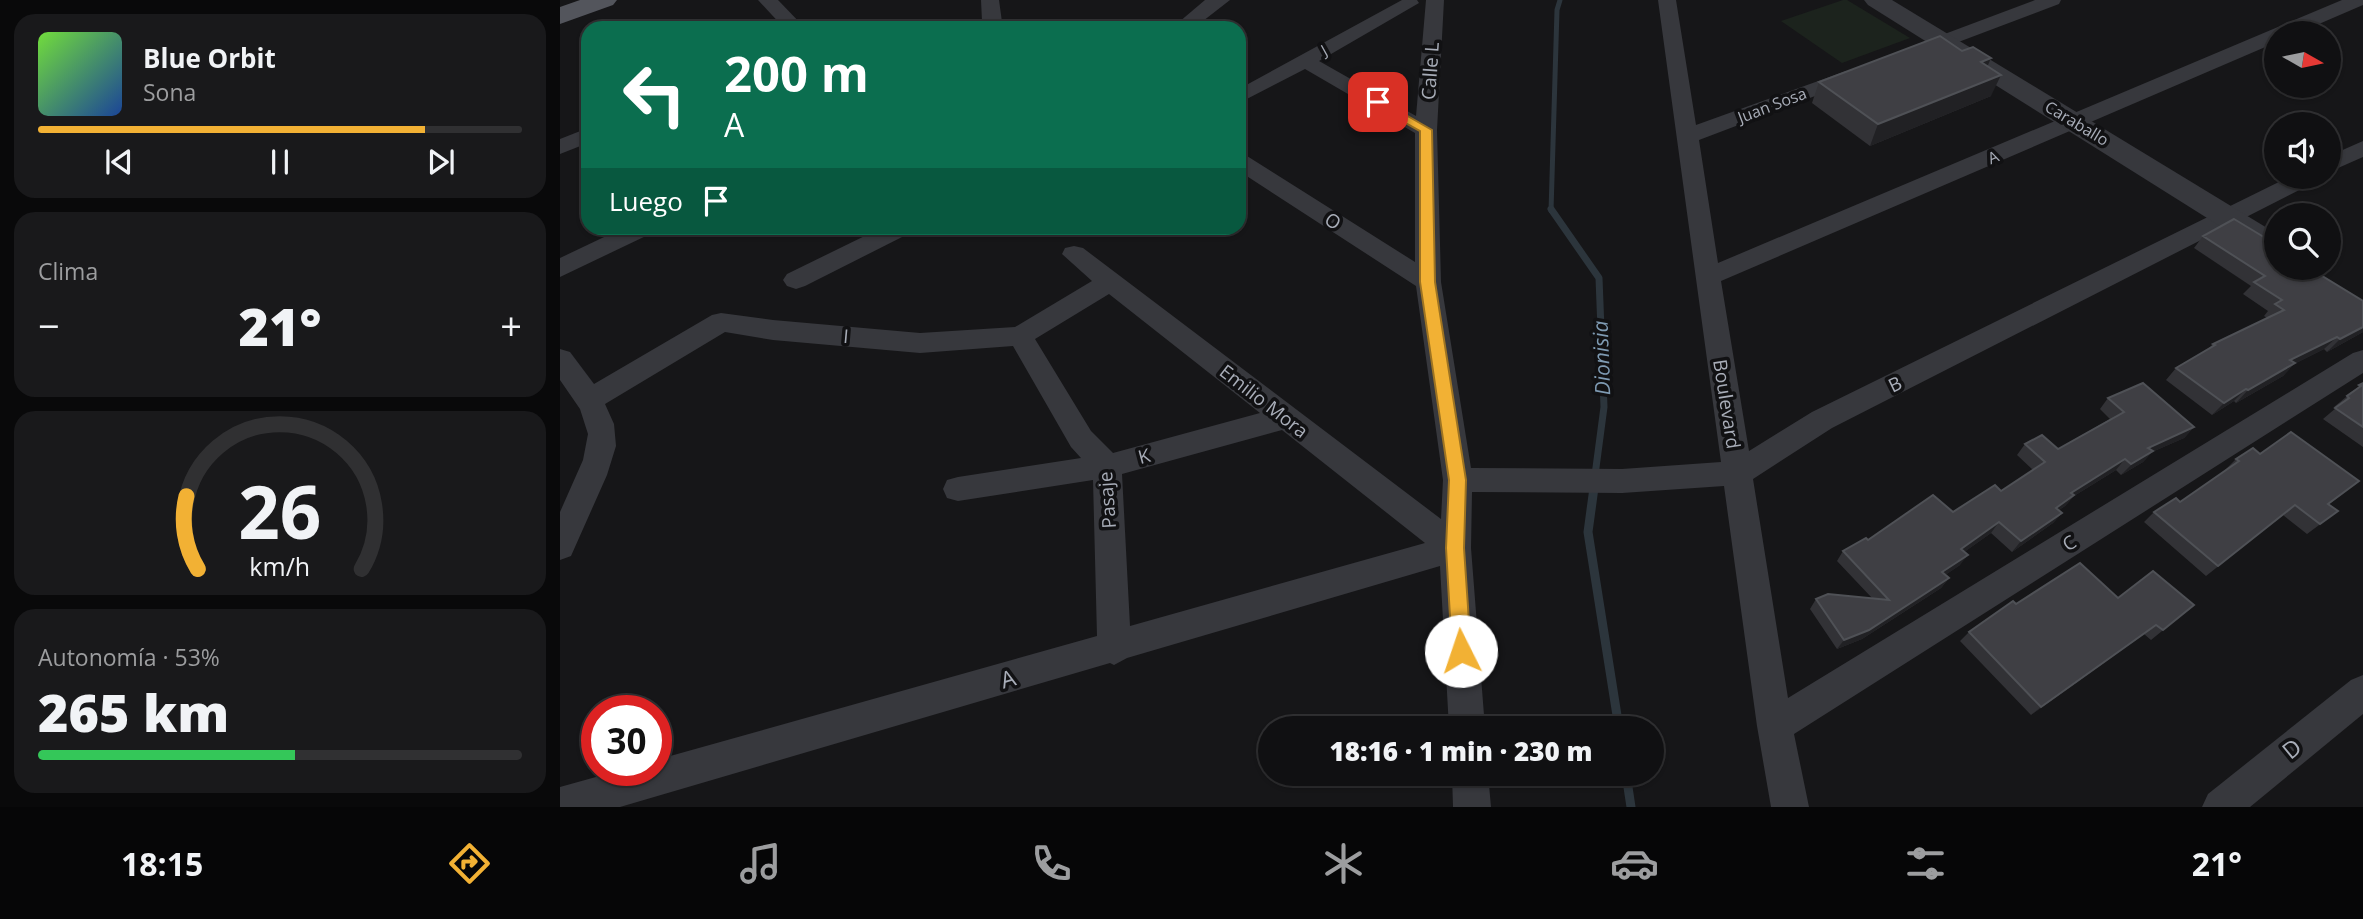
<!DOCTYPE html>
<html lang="es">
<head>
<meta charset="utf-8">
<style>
  :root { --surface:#101012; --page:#19191b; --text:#f1f3f6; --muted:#9c9d9f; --line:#303032; --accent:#f2b134 }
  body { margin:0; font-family:"Open Sans",sans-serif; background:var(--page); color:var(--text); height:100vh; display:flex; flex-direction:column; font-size:26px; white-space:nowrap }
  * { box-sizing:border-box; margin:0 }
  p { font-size:23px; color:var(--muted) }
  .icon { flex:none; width:38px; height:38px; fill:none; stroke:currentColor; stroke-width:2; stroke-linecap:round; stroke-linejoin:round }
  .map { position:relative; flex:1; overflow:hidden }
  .sheet { display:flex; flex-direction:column; gap:14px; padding:14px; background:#09090a; width:560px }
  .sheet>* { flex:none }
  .top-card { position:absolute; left:21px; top:21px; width:665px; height:214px; border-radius:21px; box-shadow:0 2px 5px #0004,0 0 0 2px var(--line); background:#0b6e4f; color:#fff; overflow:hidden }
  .needle { width:46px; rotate:99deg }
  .fabs { position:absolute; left:1704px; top:21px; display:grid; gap:14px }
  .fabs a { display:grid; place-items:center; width:77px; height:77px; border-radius:50%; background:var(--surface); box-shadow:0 2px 5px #0004,0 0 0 2px var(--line); font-size:35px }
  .speed { position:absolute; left:21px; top:695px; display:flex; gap:14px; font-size:35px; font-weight:700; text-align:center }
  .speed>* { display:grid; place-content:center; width:91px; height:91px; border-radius:50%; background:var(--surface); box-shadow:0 2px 5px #0004,0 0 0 2px var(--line); line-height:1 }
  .speed .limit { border:10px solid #d22; background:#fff; color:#111 }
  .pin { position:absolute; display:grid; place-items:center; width:60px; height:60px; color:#fff; margin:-30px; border-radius:14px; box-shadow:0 4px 10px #0006 }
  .me { position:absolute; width:77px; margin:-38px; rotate:356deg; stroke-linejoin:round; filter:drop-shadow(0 0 5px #0008) }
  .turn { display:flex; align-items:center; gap:24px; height:147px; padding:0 28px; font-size:32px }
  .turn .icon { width:91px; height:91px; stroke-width:2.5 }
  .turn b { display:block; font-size:49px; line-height:60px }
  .then { display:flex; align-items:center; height:66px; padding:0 28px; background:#0003; gap:14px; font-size:26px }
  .big { font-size:52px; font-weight:800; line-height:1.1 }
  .sheet .card { flex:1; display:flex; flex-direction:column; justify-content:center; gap:10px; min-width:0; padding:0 24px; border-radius:21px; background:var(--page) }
  .sheet .dial { align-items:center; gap:0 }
  .dial svg { height:182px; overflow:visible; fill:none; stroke:var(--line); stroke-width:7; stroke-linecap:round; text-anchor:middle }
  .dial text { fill:var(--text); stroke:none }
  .song { display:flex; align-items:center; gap:21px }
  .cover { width:84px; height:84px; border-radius:10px; background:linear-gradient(135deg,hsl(100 70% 55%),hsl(220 70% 35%)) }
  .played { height:7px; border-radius:4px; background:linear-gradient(90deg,var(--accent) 80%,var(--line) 80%) }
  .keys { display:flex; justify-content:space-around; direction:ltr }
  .heat { display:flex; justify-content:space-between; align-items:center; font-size:38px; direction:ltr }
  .charge { height:10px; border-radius:5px; background:linear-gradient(90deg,#34c759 53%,var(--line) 0) }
  .trip { position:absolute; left:698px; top:716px; width:406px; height:70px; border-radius:35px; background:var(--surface); box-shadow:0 2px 5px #0004,0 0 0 2px var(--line); font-weight:800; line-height:70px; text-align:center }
  .tabs { display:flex; height:112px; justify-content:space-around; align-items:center; background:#060607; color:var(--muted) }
  .tabs .icon { width:49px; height:49px }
  .tabs .on { color:var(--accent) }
  .tabs b { font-size:32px; color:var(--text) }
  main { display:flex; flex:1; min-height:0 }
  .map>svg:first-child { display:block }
  .green { fill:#1c231d }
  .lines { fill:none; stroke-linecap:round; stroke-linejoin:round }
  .stream-far2 { stroke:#2c353c; stroke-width:5 }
  .stream-far1 { stroke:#2c353c; stroke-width:7 }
  .stream { stroke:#2c353c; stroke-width:9 }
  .minor { fill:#37383d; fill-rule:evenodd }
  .tertiary { fill:#37383d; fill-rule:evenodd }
  .primary { fill:#53555c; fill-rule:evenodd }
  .wall { fill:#323236 }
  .shaded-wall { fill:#212124 }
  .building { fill:#3f3f44; stroke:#4f5156; stroke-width:2 }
  .route { fill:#f2b134; stroke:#9d7322; stroke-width:2 }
  .labels { text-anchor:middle; stroke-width:7; stroke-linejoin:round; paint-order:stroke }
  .far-street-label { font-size:16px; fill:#a8adb8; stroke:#111113 }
  .street-label { font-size:19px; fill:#a8adb8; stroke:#111113 }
  .water-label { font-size:21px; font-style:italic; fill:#7f9bb3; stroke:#111113 }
  .near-street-label { font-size:23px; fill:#a8adb8; stroke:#111113 }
</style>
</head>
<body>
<main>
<section class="sheet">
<div class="card">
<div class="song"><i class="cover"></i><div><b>Blue Orbit</b><p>Sona</p></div></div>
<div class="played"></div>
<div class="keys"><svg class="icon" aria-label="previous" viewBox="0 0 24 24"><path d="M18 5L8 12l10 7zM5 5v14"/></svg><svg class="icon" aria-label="pause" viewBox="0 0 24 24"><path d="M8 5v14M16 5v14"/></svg><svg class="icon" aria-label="next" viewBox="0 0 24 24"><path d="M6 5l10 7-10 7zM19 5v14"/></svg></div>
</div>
<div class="card"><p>Clima</p>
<div class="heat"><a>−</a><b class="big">21°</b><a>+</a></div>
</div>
<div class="card dial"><svg viewBox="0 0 100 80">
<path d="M14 69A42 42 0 1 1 86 69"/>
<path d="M14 69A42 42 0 0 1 9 37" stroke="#f2b134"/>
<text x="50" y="56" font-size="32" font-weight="700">26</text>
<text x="50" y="72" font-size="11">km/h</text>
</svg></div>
<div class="card"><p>Autonomía · 53%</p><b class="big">265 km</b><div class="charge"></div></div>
</section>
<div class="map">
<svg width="1803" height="807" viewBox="0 0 1803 807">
  <rect width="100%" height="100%" fill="#161618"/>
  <path class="green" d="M1283,0H1287L1350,38L1282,63L1221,21Z"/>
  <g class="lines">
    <path class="stream-far2" d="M991,211L997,10L1000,0"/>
    <path class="stream-far1" d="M991,209L1039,278L1044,407L1035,475"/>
    <g class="stream">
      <path d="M1036,473L1028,532L1059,728"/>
      <path d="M1066,774L1071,807"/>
    </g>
    <g class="minor">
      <path d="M198,0H218L245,28H224Z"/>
      <path d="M421,0H439L442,22L437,28H417L422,21Z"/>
      <path d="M645,0H670L634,28H612Z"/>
      <path d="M842,0H857L859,3L759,61L856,116L866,0H884L877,130L881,282L911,468L1062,469L1161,462L1098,0H1116L1136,125L1286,71H1300L1303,75L1300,79L1139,140L1158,263L1782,0H1803V5L1738,33H1717V42L1161,281L1189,451L1252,412L1729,177H1758L1755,182L1272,428L1193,479L1228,698L1793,353L1803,350V373L1234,734L1249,807H1211L1197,726L1164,486L1062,493L912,492L911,548L925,728H889L880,566L567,658L554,665L550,663L60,807H0V787L61,770H96V760L537,636L533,480L398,501L387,498L383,489L387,480L398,477L521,458L511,447L453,346L360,353L213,340L165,332L45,404L54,424L56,446L47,475L11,556L0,560V512L23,460L28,434L20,409L0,380V349L10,352L34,384L152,315L161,313L213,320L360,333L455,327L532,281L502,254L505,248L514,246L523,248L881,519L883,480L856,286L679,171V154L687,156L855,262V133L745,69L679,103V89ZM549,294L700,413L553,453L531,431L475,339ZM722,430L865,543L570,626L562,474Z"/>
      <path d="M1475,0H1501L1499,4L1364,55H1350L1347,51L1350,47Z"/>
      <path d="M28,128V143L0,154V139Z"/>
      <path d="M1803,141V157L1769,172V156Z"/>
      <path d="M63,228H94L90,234L0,277V258Z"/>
      <path d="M321,228H352L348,234L245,286L236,289L227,286L223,280L227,274Z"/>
      <path d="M1803,675V714L1690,807H1642L1648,794L1791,680Z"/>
      <path d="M892,774H928L931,807H893Z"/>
    </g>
    <path class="tertiary" d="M1304,0H1332L1717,234V258L1706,255L1308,5Z"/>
    <path class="primary" d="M20,0H57L53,5L0,24V7Z"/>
  </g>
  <g class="wall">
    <path d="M1428,66L1431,96L1310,146L1252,103L1259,82Z"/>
    <path d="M1643,236L1717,268L1803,301V332L1767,352L1764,349L1734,364L1723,376L1676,403L1674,401L1652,415L1606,380L1616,368L1648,349L1653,344L1707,318L1704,316L1708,311L1683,294L1691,286L1634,248Z"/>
    <path d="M1803,383V447L1763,419L1776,408L1774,407Z"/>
    <path d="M1548,398L1634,427L1624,438L1592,452L1583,462L1561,475L1556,470L1514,496L1505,506L1499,510L1502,513L1493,523L1452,552L1431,533L1404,552L1400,565L1385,575L1389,578L1381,588L1302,639L1277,649L1250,609L1256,599L1312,598L1277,561L1283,551L1308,540L1393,512L1441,491L1473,470L1457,455L1465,444L1498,449L1550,419L1540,409Z"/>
    <path d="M1700,454L1786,491L1769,504L1778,511L1747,534L1723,515L1646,576L1584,522L1594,512L1620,502L1666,470H1665L1676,459Z"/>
    <path d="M1558,598L1634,605L1591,640L1584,634L1471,715L1400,641L1409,632L1456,604Z"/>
  </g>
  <g class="shaded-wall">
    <path d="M1431,58L1422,79L1421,62Z"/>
    <path d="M1441,75L1431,96L1310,146L1318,124Z"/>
    <path d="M1803,327V332L1767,352L1780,339Z"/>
    <path d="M1777,337L1764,349L1734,364L1723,376L1676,403L1688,390L1730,360Z"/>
    <path d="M1686,389L1674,401L1652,415L1664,403Z"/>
    <path d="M1634,427L1624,438L1592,452L1583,462L1561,475L1588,448Z"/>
    <path d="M1565,459L1556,470L1514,496L1505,506L1487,518L1511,493Z"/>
    <path d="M1502,513L1493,523L1452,552L1461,541Z"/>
    <path d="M1439,522L1431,533L1393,560L1401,549Z"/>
    <path d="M1408,555L1400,565L1375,582L1382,572Z"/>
    <path d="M1389,578L1381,588L1302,639L1277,649L1284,640Z"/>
    <path d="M1596,625L1584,634L1471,715L1481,707Z"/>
  </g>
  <g class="building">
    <path d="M1380,36L1402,51L1413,47L1431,58L1421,62L1441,75L1318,124L1259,82Z"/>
    <path d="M1674,219L1717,245V268H1749L1803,301V327L1780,339L1777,337L1730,360L1735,363L1688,390L1686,389L1664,403L1616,368L1655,345L1653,344L1724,310L1715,304L1722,300L1694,282L1705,276L1643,236Z"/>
    <path d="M1583,383L1634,427L1588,448L1593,451L1571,464L1565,459L1511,493L1514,495L1496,508L1502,513L1461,541L1439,522L1401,549L1408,555L1382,572L1389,578L1309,630L1284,640L1256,599L1268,594L1329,600L1283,551L1306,538L1308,540L1373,495L1393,512L1435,485L1441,491L1485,462L1465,444L1482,435L1498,449L1564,412L1548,398Z"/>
    <path d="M1803,383V427L1775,408L1789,398L1787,396L1801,386L1799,385Z"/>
    <path d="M1731,432L1799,481L1768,504L1778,511L1760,524L1735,505L1658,566L1594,512L1616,498L1620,502L1679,461L1676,459L1693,448L1700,454Z"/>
    <path d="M1520,563L1558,598L1593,571L1634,605L1603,630L1596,625L1481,707L1409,632L1453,601L1456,604Z"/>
  </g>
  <path class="route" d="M818,99L872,130L875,282L906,480L904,548L911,651L908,657L901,660L895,657L892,651L886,548L889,480L860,282V131L813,105V100Z"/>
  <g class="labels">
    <g class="far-street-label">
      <text transform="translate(764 50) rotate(-29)" y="6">J</text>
      <text transform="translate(1212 105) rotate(-21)" y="6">Juan Sosa</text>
      <text transform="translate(1517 123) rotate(31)" y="6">Caraballo</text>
      <text transform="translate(1433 157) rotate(-23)" y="6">A</text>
    </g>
    <g class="street-label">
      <text transform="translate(870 71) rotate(-86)" y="7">Calle L</text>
      <text transform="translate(773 221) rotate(33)" y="7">O</text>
      <text transform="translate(286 336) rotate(5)" y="7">I</text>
      <text transform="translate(1335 384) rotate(-26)" y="7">B</text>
      <text transform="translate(704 401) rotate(38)" y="7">Emilio Mora</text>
      <text transform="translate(1167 404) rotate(81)" y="7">Boulevard</text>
      <text transform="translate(584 456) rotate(-15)" y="7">K</text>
      <text transform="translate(547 500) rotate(-94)" y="7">Pasaje</text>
      <text transform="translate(1509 543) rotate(-32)" y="7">C</text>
    </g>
    <g class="water-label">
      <text transform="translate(1042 358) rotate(-92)" y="7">Dionisia</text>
    </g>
    <g class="near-street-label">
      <text transform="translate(448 679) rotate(-16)" y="8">A</text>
      <text transform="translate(1732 749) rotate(-39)" y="8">D</text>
    </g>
  </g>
</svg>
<div class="fabs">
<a><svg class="needle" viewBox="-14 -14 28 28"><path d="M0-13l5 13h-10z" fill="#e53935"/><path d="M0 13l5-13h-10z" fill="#9c9d9f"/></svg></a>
<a><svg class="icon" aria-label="sound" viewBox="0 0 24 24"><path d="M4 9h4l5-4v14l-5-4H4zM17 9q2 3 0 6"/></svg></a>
<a><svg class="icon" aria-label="search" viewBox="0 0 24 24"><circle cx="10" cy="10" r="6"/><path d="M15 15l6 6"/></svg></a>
</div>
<div class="speed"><div class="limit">30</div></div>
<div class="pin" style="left:818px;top:102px;background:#d93025"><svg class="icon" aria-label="arrive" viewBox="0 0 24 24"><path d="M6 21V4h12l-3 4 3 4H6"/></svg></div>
<svg class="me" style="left:901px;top:651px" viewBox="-20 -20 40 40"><circle r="19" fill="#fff"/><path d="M0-13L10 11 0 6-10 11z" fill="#f2b134"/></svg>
<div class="trip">18:16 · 1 min · 230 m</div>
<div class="top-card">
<div class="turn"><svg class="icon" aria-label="left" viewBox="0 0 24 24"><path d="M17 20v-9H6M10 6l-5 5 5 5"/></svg><div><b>200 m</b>A</div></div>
<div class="then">Luego<svg class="icon" aria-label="arrive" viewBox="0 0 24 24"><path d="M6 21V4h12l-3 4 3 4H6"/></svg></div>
</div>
</div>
</main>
<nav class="tabs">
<b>18:15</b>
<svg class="icon on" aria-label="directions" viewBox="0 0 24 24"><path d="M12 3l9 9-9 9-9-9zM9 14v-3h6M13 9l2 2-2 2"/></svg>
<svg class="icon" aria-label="music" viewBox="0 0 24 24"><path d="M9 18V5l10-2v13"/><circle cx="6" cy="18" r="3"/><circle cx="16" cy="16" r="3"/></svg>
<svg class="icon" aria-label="phone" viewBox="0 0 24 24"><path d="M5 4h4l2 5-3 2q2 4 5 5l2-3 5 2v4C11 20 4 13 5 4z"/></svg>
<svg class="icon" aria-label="climate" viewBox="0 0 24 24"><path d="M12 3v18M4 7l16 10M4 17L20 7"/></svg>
<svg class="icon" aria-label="car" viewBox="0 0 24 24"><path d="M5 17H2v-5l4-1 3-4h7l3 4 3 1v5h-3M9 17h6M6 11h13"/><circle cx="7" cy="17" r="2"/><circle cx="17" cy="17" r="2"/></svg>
<svg class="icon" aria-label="filters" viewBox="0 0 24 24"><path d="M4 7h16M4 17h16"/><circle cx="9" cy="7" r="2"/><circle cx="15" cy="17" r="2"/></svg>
<b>21°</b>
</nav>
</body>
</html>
